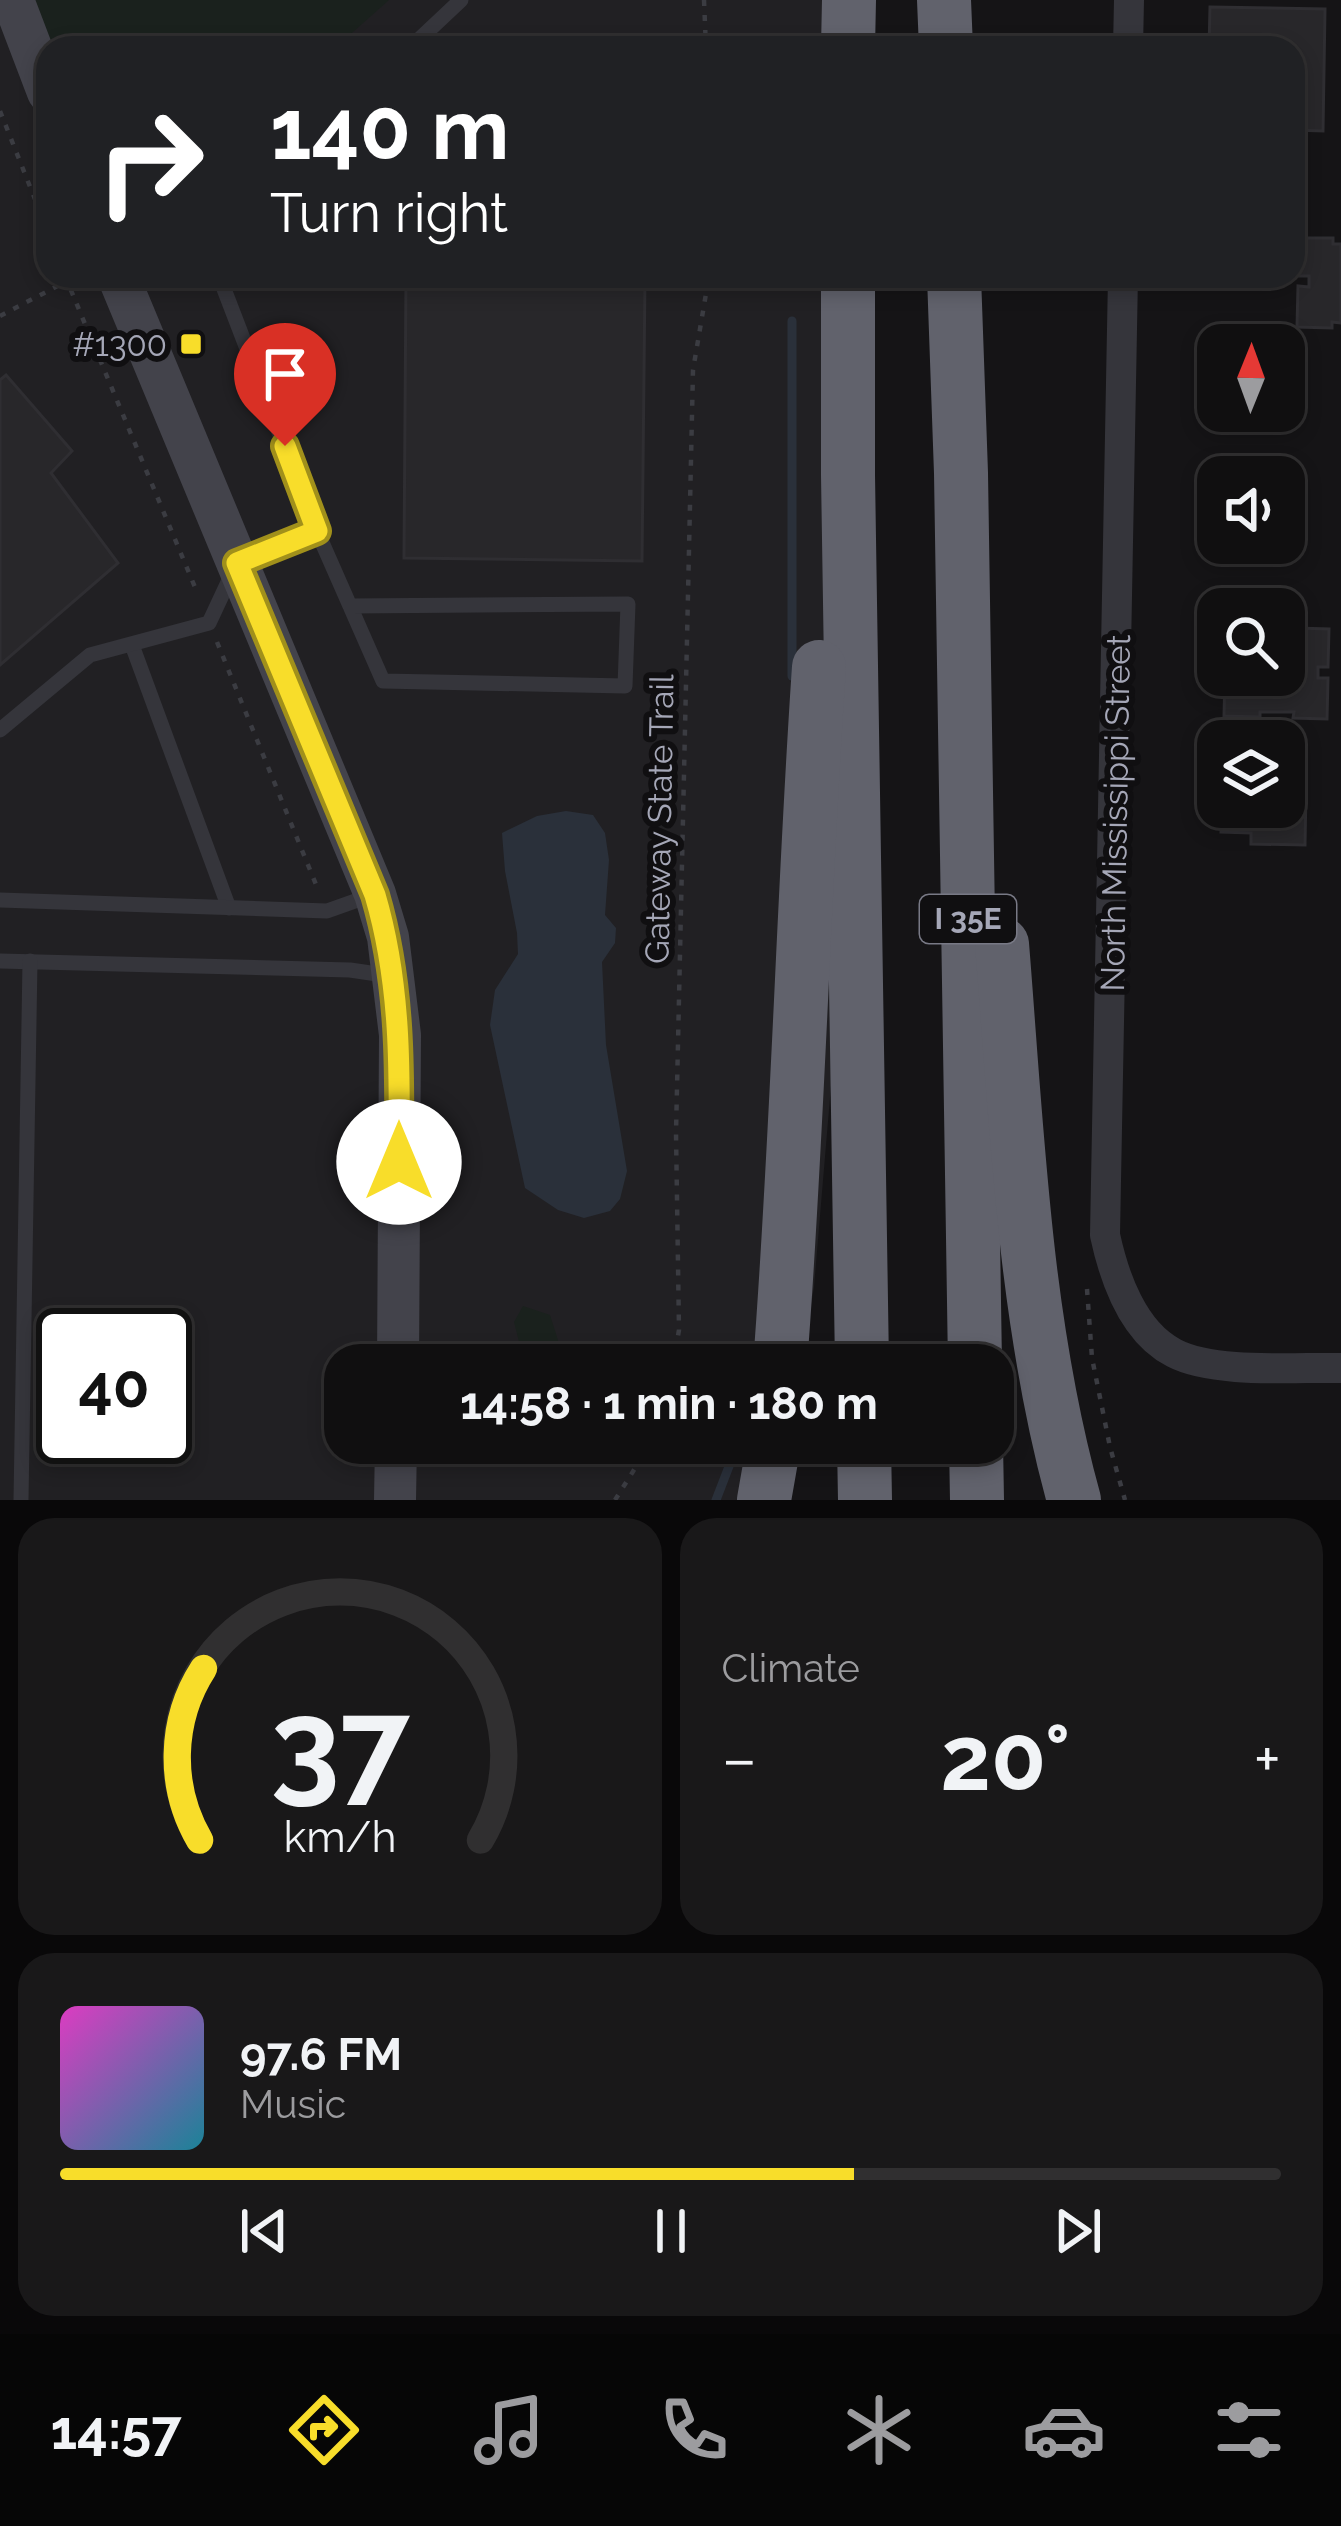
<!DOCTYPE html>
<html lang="en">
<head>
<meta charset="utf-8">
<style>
  :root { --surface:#100f10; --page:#191819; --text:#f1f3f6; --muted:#9c9c9f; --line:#302f30; --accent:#f8dd2a }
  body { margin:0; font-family:Raleway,sans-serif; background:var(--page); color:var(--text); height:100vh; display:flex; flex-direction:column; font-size:45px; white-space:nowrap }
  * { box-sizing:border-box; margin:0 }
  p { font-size:39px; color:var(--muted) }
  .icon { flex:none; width:66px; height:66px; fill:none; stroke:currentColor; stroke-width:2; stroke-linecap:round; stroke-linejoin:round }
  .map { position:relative; height:1500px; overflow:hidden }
  .drawer { display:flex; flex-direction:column; gap:18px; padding:18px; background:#090809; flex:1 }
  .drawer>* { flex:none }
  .hud { position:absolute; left:36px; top:36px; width:1269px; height:252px; border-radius:36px; box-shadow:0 6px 18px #0003,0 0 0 3px var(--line); background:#202124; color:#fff; overflow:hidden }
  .needle { width:78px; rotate:1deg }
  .buttons { position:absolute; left:1197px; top:324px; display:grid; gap:24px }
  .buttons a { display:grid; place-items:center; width:108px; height:108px; border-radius:24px; background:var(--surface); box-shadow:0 6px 18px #0003,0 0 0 3px var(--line); font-size:60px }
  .speed { position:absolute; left:36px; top:1308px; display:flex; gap:24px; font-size:60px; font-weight:700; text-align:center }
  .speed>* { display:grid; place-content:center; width:156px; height:156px; border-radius:50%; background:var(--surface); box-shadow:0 6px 18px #0003,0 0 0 3px var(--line); line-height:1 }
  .speed .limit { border:6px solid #111; border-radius:18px; background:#fff; color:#111 }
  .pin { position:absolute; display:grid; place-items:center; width:102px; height:102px; color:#fff; margin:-123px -51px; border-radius:50% 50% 50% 0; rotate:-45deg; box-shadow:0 0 12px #0007 }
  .pin .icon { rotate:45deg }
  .me { position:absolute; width:132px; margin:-66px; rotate:0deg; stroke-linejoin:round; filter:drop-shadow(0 0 9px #0008) }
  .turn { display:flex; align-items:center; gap:42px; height:252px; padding:0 36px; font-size:54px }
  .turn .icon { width:156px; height:156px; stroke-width:2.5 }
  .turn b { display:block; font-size:84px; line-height:102px }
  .big { font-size:90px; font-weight:700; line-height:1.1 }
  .drawer .card { flex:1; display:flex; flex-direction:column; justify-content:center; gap:18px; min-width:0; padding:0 42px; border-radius:36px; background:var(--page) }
  .drawer .dial { align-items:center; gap:0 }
  .dial svg { height:312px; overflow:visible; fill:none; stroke:var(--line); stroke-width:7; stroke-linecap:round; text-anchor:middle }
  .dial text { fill:var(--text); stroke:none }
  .song { display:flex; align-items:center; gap:36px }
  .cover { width:144px; height:144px; border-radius:18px; background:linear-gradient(135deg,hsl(310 70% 55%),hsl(190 70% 35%)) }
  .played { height:12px; border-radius:6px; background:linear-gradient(90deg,var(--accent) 65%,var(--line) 65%) }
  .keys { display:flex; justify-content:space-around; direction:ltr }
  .heat { display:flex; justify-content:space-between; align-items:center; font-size:66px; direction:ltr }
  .drawer .tiles { flex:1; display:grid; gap:18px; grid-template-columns:1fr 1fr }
  .card:last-child { grid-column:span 2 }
  .trip { position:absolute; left:324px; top:1344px; width:690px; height:120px; border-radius:36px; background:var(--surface); box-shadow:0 6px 18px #0003,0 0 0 3px var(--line); font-weight:700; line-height:120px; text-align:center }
  .menu { display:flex; height:192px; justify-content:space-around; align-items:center; background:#060606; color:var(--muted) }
  .menu .icon { width:84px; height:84px }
  .menu .on { color:var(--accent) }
  .menu b { font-size:54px; color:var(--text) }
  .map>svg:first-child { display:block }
  .built { fill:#212023; fill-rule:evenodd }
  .green { fill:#1a211d }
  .water { fill:#2a303a }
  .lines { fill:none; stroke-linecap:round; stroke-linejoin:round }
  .stream { stroke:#2a303a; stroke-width:9 }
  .building { fill:#28272a; stroke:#2f2e32; stroke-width:3 }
  .path { stroke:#3b3c42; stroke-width:4.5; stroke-dasharray:6 9; stroke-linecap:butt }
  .lane { stroke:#35353b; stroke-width:15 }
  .street { stroke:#35353b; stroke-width:30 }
  .secondary { stroke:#43434b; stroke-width:42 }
  .highway { stroke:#61626c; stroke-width:54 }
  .route-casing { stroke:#a1901b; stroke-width:30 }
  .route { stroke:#f8dd2a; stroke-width:21 }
  .poi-dot { fill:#f8dd2a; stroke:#100f11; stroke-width:4.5 }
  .labels { text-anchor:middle; stroke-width:12; stroke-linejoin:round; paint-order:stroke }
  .shield { fill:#100f11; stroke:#787985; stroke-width:3 }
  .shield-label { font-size:30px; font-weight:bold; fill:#a5a7b7 }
  .poi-label { font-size:33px; fill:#a5a7b7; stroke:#100f11; text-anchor:end }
  .street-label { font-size:33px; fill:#a5a7b7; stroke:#100f11 }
</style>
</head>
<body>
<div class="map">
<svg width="1341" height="1500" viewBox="0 0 1341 1500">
  <rect width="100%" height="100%" fill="#151416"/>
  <path class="built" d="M0,0H841V48H48V276H843L837,1015L814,1287L801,1365H345V1443H785L766,1500H0ZM63,1335H165V1437H63Z"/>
  <g class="green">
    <path d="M13,0H389L335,48H48Z"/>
    <path d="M523,1306L550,1315L563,1356L571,1365H525L514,1322Z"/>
  </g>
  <path class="water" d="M566,811L593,815L605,833L609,860L605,915L616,928L615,943L602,962L606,1045L627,1171L620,1199L610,1211L584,1218L558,1210L525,1188L490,1025L495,990L518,954L517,933L505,871L502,833L537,816Z"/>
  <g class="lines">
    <g class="stream">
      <path d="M792,321V676"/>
      <path d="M716,1500L738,1443"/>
    </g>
  </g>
  <g class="building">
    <path d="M1210,7L1325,9L1323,131L1293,130V48H1209Z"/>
    <path d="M1299,238H1333V244H1341V323L1332,322V328L1297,327L1298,286L1309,287V276H1298Z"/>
    <path d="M406,276H645L642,561L404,558Z"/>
    <path d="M6,375L72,451L51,473L118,563L0,665V380Z"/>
    <path d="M1295,628L1329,629L1328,667H1318V678H1328L1327,719L1293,718L1294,712H1260V717L1224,716L1225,676L1284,675V634H1295Z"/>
    <path d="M1284,790H1306L1305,845L1251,844V833L1221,832L1222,807H1284Z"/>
  </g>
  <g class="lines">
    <g class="path">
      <path d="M704,0L706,48"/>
      <path d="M0,111L48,232"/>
      <path d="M65,276L197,592"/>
      <path d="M0,316L67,281"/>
      <path d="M217,642L317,887"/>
      <path d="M1087,1289L1092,1358L1110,1447L1125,1500"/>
      <path d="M673,1365L679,1330L676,1133L693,370L709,276"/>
      <path d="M615,1500L651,1443"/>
    </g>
    <g class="lane">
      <path d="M410,48L461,0"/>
      <path d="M317,531L383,681L625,686L628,604L350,606"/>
      <path d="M132,645L229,908"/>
      <path d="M0,730L90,655L209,623L237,563L317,531L219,276"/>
      <path d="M0,900L327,911L372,895"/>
      <path d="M0,961L350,970L391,976"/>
      <path d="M21,1500L30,961"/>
    </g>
    <g class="street">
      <path d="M1128,48L1129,0"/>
      <path d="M1123,276L1105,1235C1114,1277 1133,1332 1174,1353C1214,1374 1295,1367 1341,1368"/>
    </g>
    <g class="secondary">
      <path d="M13,0L48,92"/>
      <path d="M118,276L375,894L388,937L400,1035L398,1365"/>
      <path d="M395,1500L396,1443"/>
    </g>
    <g class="highway">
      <path d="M944,0L946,48"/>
      <path d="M848,48L849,0"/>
      <path d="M848,276V475L862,1365"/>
      <path d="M954,276L961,473L975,1365"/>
      <path d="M1002,944C1017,1129 1024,1320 1074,1500"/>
      <path d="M780,1365C798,1133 803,900 819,667"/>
      <path d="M864,1443L865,1500"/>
      <path d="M976,1443L977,1500"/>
      <path d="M764,1500L774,1443"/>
    </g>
  </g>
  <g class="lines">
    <defs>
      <path id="route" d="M285,446L317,531L237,563L375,895C401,983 400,1071 399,1162"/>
    </defs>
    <use href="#route" class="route-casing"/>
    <use href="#route" class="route"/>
  </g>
  <rect class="poi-dot" x="179" y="332" width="24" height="24" rx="6"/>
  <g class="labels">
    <rect class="shield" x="920" y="895" width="96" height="48" rx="9"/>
    <g class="shield-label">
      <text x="968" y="929">I 35E</text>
    </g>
    <g class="poi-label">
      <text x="167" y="356">#1300</text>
    </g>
    <g class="street-label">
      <text transform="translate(1115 813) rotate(-89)" y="12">North Mississippi Street</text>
      <text transform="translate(659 819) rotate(-89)" y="12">Gateway State Trail</text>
    </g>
  </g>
</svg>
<div class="buttons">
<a><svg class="needle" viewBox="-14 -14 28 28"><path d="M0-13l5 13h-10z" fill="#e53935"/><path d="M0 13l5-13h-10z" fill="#9c9c9f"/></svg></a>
<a><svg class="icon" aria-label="sound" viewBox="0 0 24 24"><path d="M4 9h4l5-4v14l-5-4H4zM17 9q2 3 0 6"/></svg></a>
<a><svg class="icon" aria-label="search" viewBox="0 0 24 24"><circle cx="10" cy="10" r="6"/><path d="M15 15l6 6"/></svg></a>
<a><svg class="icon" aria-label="layers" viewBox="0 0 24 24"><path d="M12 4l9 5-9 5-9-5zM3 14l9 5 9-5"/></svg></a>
</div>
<div class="speed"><div class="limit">40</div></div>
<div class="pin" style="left:285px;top:446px;background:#d93025"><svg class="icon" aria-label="arrive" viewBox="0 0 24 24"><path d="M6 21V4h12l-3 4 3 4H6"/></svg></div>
<svg class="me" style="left:399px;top:1162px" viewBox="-20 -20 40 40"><circle r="19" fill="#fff"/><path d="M0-13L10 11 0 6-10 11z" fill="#f8dd2a"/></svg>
<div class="trip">14:58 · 1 min · 180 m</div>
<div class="hud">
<div class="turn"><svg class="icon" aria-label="right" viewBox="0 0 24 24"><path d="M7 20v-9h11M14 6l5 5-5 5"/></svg><div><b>140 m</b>Turn right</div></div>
</div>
</div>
<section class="drawer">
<div class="tiles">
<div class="card dial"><svg viewBox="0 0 100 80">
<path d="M14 69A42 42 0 1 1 86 69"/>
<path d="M14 69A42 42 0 0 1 15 25" stroke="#f8dd2a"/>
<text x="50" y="56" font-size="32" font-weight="700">37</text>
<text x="50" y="72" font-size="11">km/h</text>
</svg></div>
<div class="card"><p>Climate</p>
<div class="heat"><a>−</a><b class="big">20°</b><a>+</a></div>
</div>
<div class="card">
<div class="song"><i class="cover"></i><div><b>97.6 FM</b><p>Music</p></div></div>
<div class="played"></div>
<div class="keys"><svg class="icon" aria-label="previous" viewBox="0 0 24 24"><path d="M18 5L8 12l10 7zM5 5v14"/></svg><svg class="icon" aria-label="pause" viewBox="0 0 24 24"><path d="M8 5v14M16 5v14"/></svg><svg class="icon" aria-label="next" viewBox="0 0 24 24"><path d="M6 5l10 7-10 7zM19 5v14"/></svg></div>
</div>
</div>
</section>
<nav class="menu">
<b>14:57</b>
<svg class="icon on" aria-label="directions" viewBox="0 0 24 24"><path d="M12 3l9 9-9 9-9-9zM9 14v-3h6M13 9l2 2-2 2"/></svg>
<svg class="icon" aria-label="music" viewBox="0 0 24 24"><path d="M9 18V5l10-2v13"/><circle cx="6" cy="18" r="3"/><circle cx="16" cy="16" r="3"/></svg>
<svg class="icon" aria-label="phone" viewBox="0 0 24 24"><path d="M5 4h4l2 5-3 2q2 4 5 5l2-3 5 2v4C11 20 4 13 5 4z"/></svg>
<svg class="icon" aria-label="climate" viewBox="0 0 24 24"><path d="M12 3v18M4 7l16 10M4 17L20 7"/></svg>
<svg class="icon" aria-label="car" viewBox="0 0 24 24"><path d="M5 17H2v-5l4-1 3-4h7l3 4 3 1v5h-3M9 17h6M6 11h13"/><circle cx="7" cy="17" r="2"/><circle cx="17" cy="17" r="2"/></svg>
<svg class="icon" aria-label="filters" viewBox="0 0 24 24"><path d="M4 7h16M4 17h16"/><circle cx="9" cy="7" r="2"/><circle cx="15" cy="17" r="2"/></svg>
</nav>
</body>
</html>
